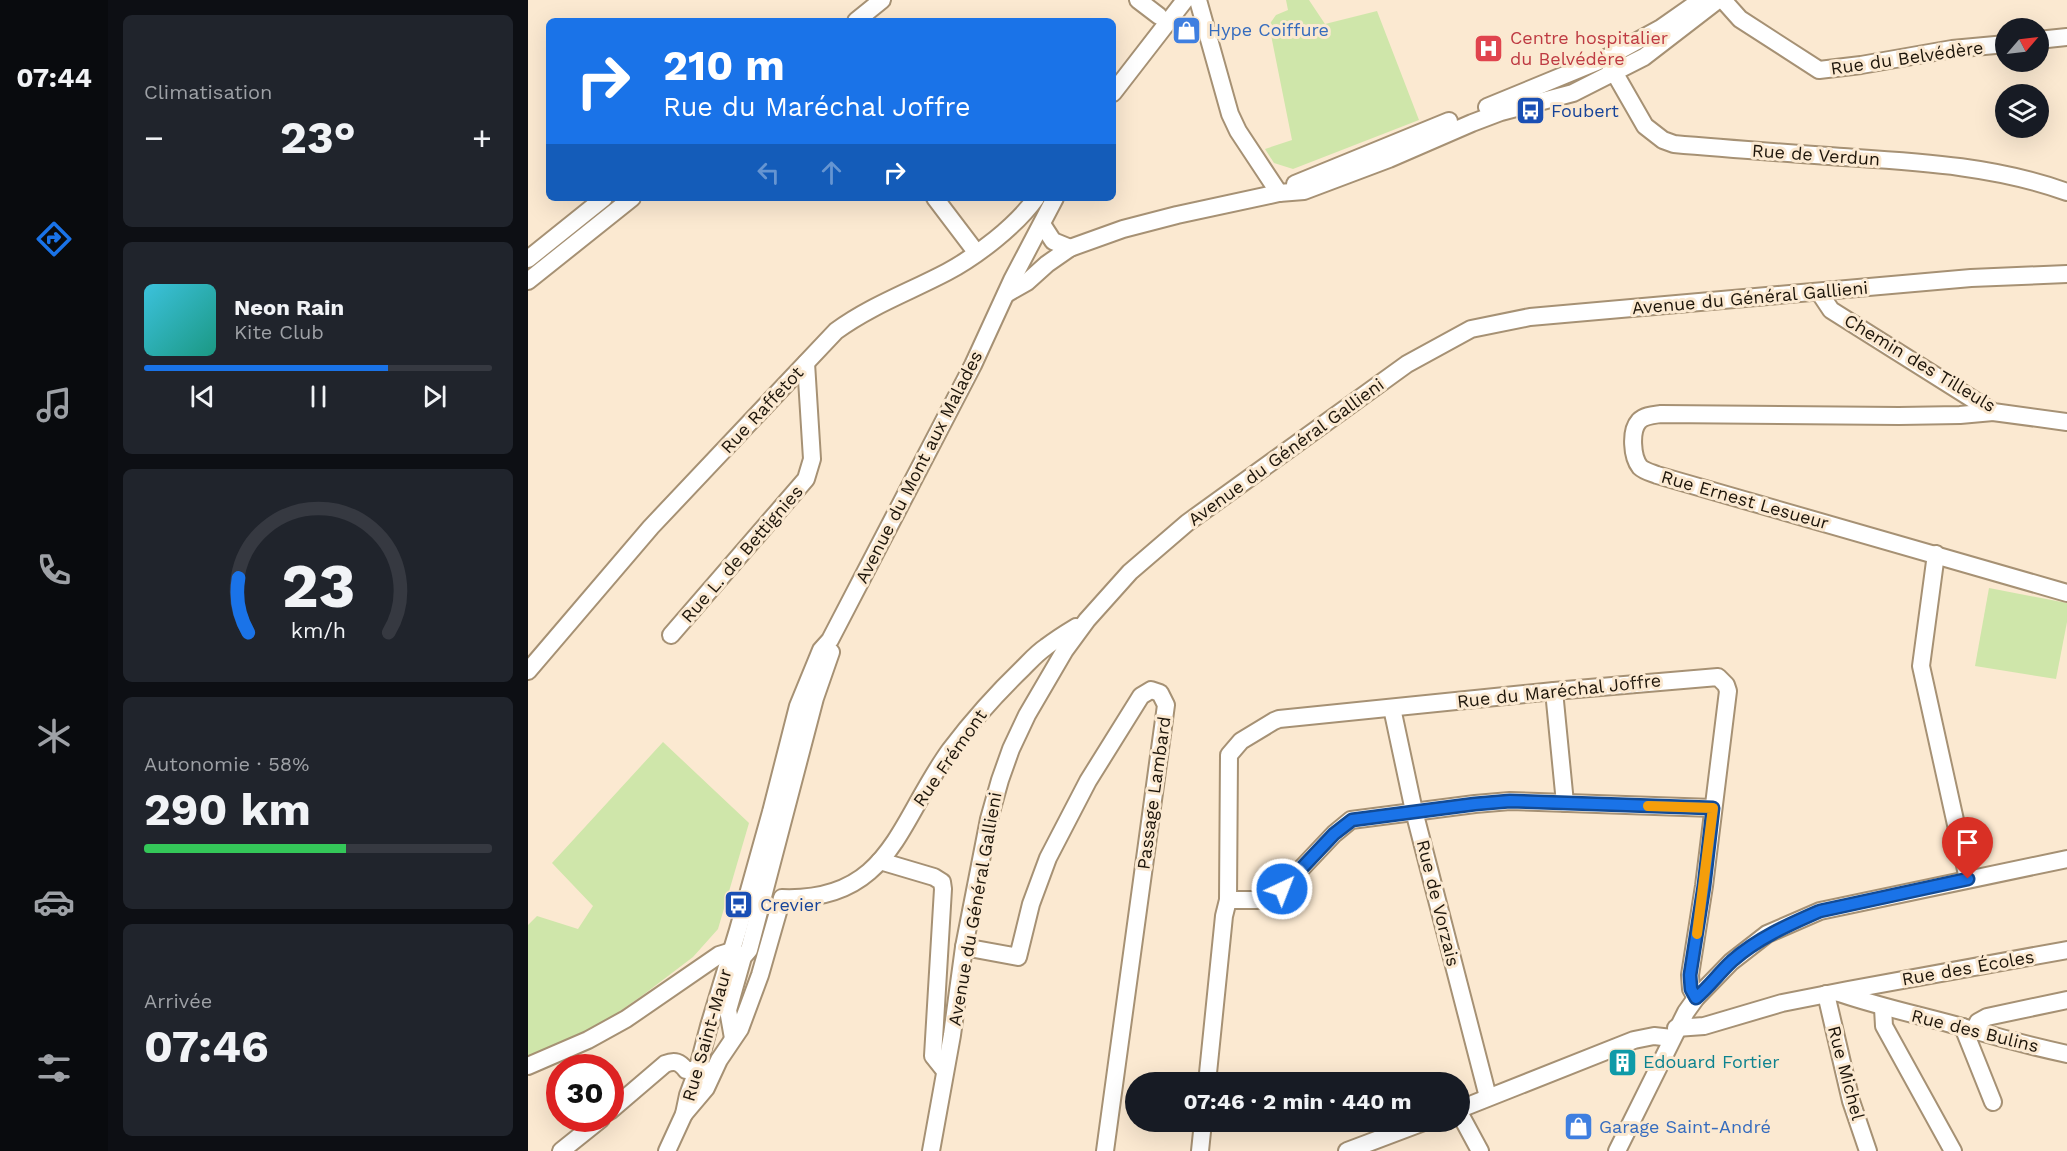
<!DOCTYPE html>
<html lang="fr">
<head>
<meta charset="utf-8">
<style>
  :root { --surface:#171b24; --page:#20242c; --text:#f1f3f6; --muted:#9ea1a6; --line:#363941; --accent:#1a73e8 }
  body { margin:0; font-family:"Work Sans",sans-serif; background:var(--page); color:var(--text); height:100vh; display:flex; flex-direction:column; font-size:22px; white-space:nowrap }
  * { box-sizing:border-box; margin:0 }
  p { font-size:20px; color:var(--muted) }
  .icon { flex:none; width:33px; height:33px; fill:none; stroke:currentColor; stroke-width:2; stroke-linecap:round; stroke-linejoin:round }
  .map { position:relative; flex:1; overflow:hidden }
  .sheet { display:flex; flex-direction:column; gap:15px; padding:15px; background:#0d0f14; width:420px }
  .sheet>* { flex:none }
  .hud { position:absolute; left:18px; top:18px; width:570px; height:183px; border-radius:9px; box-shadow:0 6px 24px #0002; background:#1a73e8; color:#fff; overflow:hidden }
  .needle { width:39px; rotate:62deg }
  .tools { position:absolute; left:1467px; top:18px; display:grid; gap:12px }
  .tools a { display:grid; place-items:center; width:54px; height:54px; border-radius:50%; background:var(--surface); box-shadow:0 6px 24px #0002; font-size:30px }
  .speed { position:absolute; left:18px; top:1054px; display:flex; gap:12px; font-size:30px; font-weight:700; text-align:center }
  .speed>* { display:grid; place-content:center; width:78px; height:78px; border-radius:50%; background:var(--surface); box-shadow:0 6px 24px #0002; line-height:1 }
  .speed .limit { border:9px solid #d22; background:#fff; color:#111 }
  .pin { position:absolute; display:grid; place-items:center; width:51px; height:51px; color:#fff; margin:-62px -26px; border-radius:50% 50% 50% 0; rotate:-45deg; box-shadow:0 0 6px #0007 }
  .pin .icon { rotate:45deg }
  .me { position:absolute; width:66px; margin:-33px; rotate:43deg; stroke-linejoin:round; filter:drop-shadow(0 0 4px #0008) }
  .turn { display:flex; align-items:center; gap:21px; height:126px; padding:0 18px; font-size:27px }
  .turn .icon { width:78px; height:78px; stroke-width:2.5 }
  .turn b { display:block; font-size:42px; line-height:51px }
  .lanes { display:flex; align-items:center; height:57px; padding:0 18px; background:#0003; justify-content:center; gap:30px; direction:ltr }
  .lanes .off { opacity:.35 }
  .big { font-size:45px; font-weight:700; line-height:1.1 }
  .sheet .widget { flex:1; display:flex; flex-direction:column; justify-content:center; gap:9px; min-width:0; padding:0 21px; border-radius:9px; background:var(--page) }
  .sheet .dial { align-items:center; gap:0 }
  .dial svg { height:156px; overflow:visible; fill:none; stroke:var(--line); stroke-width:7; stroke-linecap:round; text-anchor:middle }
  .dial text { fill:var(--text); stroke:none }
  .song { display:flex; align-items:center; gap:18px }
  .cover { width:72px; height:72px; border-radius:9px; background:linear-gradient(135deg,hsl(190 70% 55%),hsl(170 70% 35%)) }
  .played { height:6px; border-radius:3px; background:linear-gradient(90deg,var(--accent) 70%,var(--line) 70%) }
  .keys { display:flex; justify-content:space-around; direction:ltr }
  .heat { display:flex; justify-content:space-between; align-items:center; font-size:33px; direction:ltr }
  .charge { height:9px; border-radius:4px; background:linear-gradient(90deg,#34c759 58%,var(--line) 0) }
  .trip { position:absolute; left:597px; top:1072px; width:345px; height:60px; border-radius:30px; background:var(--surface); box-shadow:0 6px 24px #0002; font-weight:700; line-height:60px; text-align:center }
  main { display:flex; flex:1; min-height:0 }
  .tabs { display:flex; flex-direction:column; width:108px; justify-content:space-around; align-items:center; background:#090b0e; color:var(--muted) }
  .tabs .icon { width:42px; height:42px }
  .tabs .active { color:var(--accent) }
  .tabs b { font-size:27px; color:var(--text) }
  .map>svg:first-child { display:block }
  .green { fill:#cfe6aa }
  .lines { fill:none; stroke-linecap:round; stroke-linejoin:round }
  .minor-casing { stroke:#a69174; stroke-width:20 }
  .minor { stroke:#fff; stroke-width:16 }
  .route-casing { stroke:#114b97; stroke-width:15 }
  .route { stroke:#1a73e8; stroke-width:10 }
  .slow { stroke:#f59e0b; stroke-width:10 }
  .labels { text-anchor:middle; stroke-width:6; stroke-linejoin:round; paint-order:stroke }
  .shop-label { font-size:18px; fill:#366cbe; stroke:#fbe9d1; text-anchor:start }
  .health-label { font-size:18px; fill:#be3a42; stroke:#fbe9d1; text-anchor:start }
  .street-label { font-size:18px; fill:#1d150a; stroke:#fbe9d1 }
  .transit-label { font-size:18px; fill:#164399; stroke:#fbe9d1; text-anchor:start }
  .culture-label { font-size:18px; fill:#0d838f; stroke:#fbe9d1; text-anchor:start }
</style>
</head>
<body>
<main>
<nav class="tabs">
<b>07:44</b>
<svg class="icon active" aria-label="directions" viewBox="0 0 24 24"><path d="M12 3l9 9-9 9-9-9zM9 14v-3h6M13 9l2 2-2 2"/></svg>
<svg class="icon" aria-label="music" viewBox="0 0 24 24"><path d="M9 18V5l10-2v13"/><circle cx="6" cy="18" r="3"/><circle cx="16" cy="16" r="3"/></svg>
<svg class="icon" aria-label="phone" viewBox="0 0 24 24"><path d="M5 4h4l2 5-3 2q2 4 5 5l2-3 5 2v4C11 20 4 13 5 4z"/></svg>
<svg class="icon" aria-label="climate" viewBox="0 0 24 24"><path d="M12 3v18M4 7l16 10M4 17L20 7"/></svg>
<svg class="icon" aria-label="car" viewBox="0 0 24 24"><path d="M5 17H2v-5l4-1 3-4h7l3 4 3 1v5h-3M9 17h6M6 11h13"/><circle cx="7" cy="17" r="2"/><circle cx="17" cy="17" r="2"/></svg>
<svg class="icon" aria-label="filters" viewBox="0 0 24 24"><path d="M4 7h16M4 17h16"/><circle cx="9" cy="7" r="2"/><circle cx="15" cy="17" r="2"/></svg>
</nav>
<section class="sheet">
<div class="widget"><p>Climatisation</p>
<div class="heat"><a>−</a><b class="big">23°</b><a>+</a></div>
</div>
<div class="widget">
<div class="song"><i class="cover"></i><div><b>Neon Rain</b><p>Kite Club</p></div></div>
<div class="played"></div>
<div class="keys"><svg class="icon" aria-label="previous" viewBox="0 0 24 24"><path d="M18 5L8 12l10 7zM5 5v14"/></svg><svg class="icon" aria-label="pause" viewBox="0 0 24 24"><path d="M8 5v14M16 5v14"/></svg><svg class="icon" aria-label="next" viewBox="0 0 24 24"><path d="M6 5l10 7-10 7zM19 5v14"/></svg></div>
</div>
<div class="widget dial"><svg viewBox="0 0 100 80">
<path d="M14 69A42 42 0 1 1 86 69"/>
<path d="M14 69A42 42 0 0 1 9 41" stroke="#1a73e8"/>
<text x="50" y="56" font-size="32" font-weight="700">23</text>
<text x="50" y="72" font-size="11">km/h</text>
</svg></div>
<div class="widget"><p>Autonomie · 58%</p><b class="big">290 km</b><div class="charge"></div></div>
<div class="widget"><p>Arrivée</p><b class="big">07:46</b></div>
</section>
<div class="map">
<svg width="1539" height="1151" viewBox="0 0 1539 1151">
  <rect width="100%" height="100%" fill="#fbe9d1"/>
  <g class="green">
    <path d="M758,0H781L797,24L849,11L891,120L765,169L746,163L737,149L764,140L741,25L748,15L760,10Z"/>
    <path d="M1461,588L1539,603V622L1528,679L1447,666Z"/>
    <path d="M135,742L221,823L190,929L165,957L115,995L82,1018L39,1042L0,1057V925L9,916L50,929L65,906L24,863Z"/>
  </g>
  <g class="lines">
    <defs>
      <g id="minor">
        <path d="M610,0L631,16"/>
        <path d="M670,0L702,114L710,131L751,193"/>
        <path d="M1195,0L1212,19L1291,70L1333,65L1424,49L1478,44"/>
        <path d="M328,21L354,0"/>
        <path d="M1510,40L1539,37"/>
        <path d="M1078,58L1117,126L1135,140L1146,144C1202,149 1259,153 1315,157C1391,162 1467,166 1539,192"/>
        <path d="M585,93L657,0"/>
        <path d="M959,107L1078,58L1133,28L1173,0"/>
        <path d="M767,184L921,121"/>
        <path d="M407,198L448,252"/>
        <path d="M514,224L525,241L542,248"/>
        <path d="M0,259L76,198"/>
        <path d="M0,281L104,198"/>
        <path d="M1291,292L1303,310L1465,412L1539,422"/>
        <path d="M478,294L499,282L519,264L542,248L595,229L649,215L751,193L776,191L861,159L944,123L973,112L1045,93L1116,57L1190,0"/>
        <path d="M1465,412L1432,415L1371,416L1133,414C1126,415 1117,415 1111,421C1102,431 1104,457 1112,467C1116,471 1124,473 1129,475L1539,593"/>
        <path d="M1408,554L1393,666L1440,879"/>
        <path d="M143,635L278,479L284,459L278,363"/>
        <path d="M0,671L123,527L308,331C342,306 381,292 419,272C449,256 488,226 508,198"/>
        <path d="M1026,691L1037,803"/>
        <path d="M864,708L886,811L960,1097"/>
        <path d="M352,861L406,877L414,882L415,889L405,1056L417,1071"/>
        <path d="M700,900L701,755L713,741L746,721L751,719L1026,691L1190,677L1198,685L1200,691L1176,886L1162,975L1163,989L1168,998"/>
        <path d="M436,947L490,957L503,904L520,858L560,781L613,696L623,690L632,693L638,705L577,1151"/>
        <path d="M1311,993C1355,1008 1400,1017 1445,1030C1476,1039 1507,1047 1539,1054"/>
        <path d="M1298,994L1323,1101L1340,1151"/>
        <path d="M1355,1008L1356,1026L1425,1151"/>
        <path d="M1435,1027L1465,1102"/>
        <path d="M1148,1028L1176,1026L1254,1003L1320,990L1539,950"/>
        <path d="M1446,1030L1450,1022L1459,1017L1539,1000"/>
        <path d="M205,1038L200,1010L215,957L221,950L287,698L303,652"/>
        <path d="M0,1066L60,1040L98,1019L191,955L204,951"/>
        <path d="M679,1083L696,916L700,900H729L754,889L806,834L823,820L947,804L982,801L1185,808"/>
        <path d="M932,1109L1106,1040L1126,1036L1144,1038"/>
        <path d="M82,1111L137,1064C147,1060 152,1062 158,1070H178"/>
        <path d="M156,1114L178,1088L191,1060L212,1029L232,975L254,898C362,902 370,822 422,750C444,721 468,694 495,668C502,661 509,653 518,647C527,640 538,633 548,627"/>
        <path d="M932,1114L952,1151"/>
        <path d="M33,1151L73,1119"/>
        <path d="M139,1151L156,1114L160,1095L169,1071L181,1026L210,930L243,812L270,706L293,650L302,640L445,365L484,280L527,198"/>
        <path d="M403,1151L424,1035L436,947L461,819L472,780L483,749L499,715L537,650L559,620L602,572L659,523L879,364L943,329L1002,317L1443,278L1539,274"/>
        <path d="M672,1151L675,1122"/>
        <path d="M819,1151L896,1122"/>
        <path d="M1089,1151L1158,1012L1168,998L1203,962L1239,934L1292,911L1539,859"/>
      </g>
    </defs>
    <use href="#minor" class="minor-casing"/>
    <use href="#minor" class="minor"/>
  </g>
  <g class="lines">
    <defs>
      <path id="route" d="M754,889L806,834L824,820L947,804L982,801L1185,808L1176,886L1162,975L1163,989L1168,998C1181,987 1191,973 1204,961C1230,938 1260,925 1292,911L1440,879"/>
    </defs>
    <use href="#route" class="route-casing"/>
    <use href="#route" class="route"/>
    <path class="slow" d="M1120,806L1185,808L1169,934"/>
  </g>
  <defs>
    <symbol id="shop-square" viewBox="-11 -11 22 22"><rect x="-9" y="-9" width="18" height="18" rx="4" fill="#3f7fe0" stroke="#fbe9d1"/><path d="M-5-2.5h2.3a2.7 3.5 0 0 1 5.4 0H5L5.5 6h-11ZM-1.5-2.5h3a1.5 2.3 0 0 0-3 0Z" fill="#fff"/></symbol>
    <symbol id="hospital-square" viewBox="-11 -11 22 22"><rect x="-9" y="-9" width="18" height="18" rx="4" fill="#e0444e" stroke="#fbe9d1"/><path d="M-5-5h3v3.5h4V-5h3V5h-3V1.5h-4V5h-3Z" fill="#fff"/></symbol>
    <symbol id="bus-square" viewBox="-11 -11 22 22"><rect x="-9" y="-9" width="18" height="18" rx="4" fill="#1a4fb4" stroke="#fbe9d1"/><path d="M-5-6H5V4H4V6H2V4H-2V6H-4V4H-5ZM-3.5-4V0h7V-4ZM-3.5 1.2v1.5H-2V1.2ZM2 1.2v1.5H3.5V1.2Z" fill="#fff"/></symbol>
    <symbol id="building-square" viewBox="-11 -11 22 22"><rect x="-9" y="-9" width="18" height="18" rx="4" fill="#0f9aa8" stroke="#fbe9d1"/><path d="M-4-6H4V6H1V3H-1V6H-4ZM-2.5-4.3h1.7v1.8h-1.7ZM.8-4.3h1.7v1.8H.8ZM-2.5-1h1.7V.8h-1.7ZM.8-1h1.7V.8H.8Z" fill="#fff"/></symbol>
  </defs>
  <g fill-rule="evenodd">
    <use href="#shop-square" x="642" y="14" width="33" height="33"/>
    <use href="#hospital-square" x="944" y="32" width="33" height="33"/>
    <use href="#bus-square" x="986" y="94" width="33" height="33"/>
    <use href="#bus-square" x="194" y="888" width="33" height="33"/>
    <use href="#building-square" x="1078" y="1046" width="33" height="33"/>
    <use href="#shop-square" x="1034" y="1110" width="33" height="33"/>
  </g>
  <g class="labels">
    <g class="shop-label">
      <text x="680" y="36">Hype Coiffure</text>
      <text x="1071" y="1133">Garage Saint-André</text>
    </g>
    <g class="health-label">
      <text x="982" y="44">Centre hospitalier<tspan x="982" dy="21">du Belvédère</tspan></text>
    </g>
    <g class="street-label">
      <text transform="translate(1379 58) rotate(-8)" y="6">Rue du Belvédère</text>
      <text transform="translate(1288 155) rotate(4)" y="6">Rue de Verdun</text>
      <text transform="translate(1222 298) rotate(-5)" y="6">Avenue du Général Gallieni</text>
      <text transform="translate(1392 363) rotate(31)" y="6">Chemin des Tilleuls</text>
      <text transform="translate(234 410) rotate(-47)" y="6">Rue Raffetot</text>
      <text transform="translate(758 452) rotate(-36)" y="6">Avenue du Général Gallieni</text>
      <text transform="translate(391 467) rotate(-63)" y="6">Avenue du Mont aux Malades</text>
      <text transform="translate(1217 500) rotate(16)" y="6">Rue Ernest Lesueur</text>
      <text transform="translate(214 554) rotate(-49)" y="6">Rue L. de Bettignies</text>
      <text transform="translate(1031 691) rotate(-6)" y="6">Rue du Maréchal Joffre</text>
      <text transform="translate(422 758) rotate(-55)" y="6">Rue Frémont</text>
      <text transform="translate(626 793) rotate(-82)" y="6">Passage Lambard</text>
      <text transform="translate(910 903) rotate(76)" y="6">Rue de Vorzais</text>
      <text transform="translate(447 909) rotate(-80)" y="6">Avenue du Général Gallieni</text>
      <text transform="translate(1440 968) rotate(-10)" y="6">Rue des Écoles</text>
      <text transform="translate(1447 1031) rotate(14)" y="6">Rue des Bulins</text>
      <text transform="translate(179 1035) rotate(-74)" y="6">Rue Saint-Maur</text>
      <text transform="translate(1318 1073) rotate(75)" y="6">Rue Michel</text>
    </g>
    <g class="transit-label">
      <text x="1023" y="117">Foubert</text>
      <text x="232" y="911">Crevier</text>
    </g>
    <g class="culture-label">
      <text x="1115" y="1068">Edouard Fortier</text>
    </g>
  </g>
</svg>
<div class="tools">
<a><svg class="needle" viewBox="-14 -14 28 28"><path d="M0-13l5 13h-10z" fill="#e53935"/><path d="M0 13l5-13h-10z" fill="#9ea1a6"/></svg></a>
<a><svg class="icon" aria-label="layers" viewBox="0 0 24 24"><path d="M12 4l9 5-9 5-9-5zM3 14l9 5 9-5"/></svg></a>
</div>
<div class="speed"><div class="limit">30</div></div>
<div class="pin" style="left:1440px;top:879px;background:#d93025"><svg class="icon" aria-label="arrive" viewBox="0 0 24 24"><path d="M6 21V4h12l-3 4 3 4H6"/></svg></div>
<svg class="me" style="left:754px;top:889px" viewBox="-20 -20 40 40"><circle r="17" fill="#1a73e8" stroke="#fff" stroke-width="3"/><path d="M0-11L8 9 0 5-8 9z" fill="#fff"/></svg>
<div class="trip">07:46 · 2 min · 440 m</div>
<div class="hud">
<div class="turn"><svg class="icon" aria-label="right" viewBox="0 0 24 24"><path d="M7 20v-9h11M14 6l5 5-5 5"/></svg><div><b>210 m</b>Rue du Maréchal Joffre</div></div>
<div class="lanes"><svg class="icon off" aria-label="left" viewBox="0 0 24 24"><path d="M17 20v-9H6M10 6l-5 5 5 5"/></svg><svg class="icon off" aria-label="ahead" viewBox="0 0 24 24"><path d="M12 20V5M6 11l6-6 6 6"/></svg><svg class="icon" aria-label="right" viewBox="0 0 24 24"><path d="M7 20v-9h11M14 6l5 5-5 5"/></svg></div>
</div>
</div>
</main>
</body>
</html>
